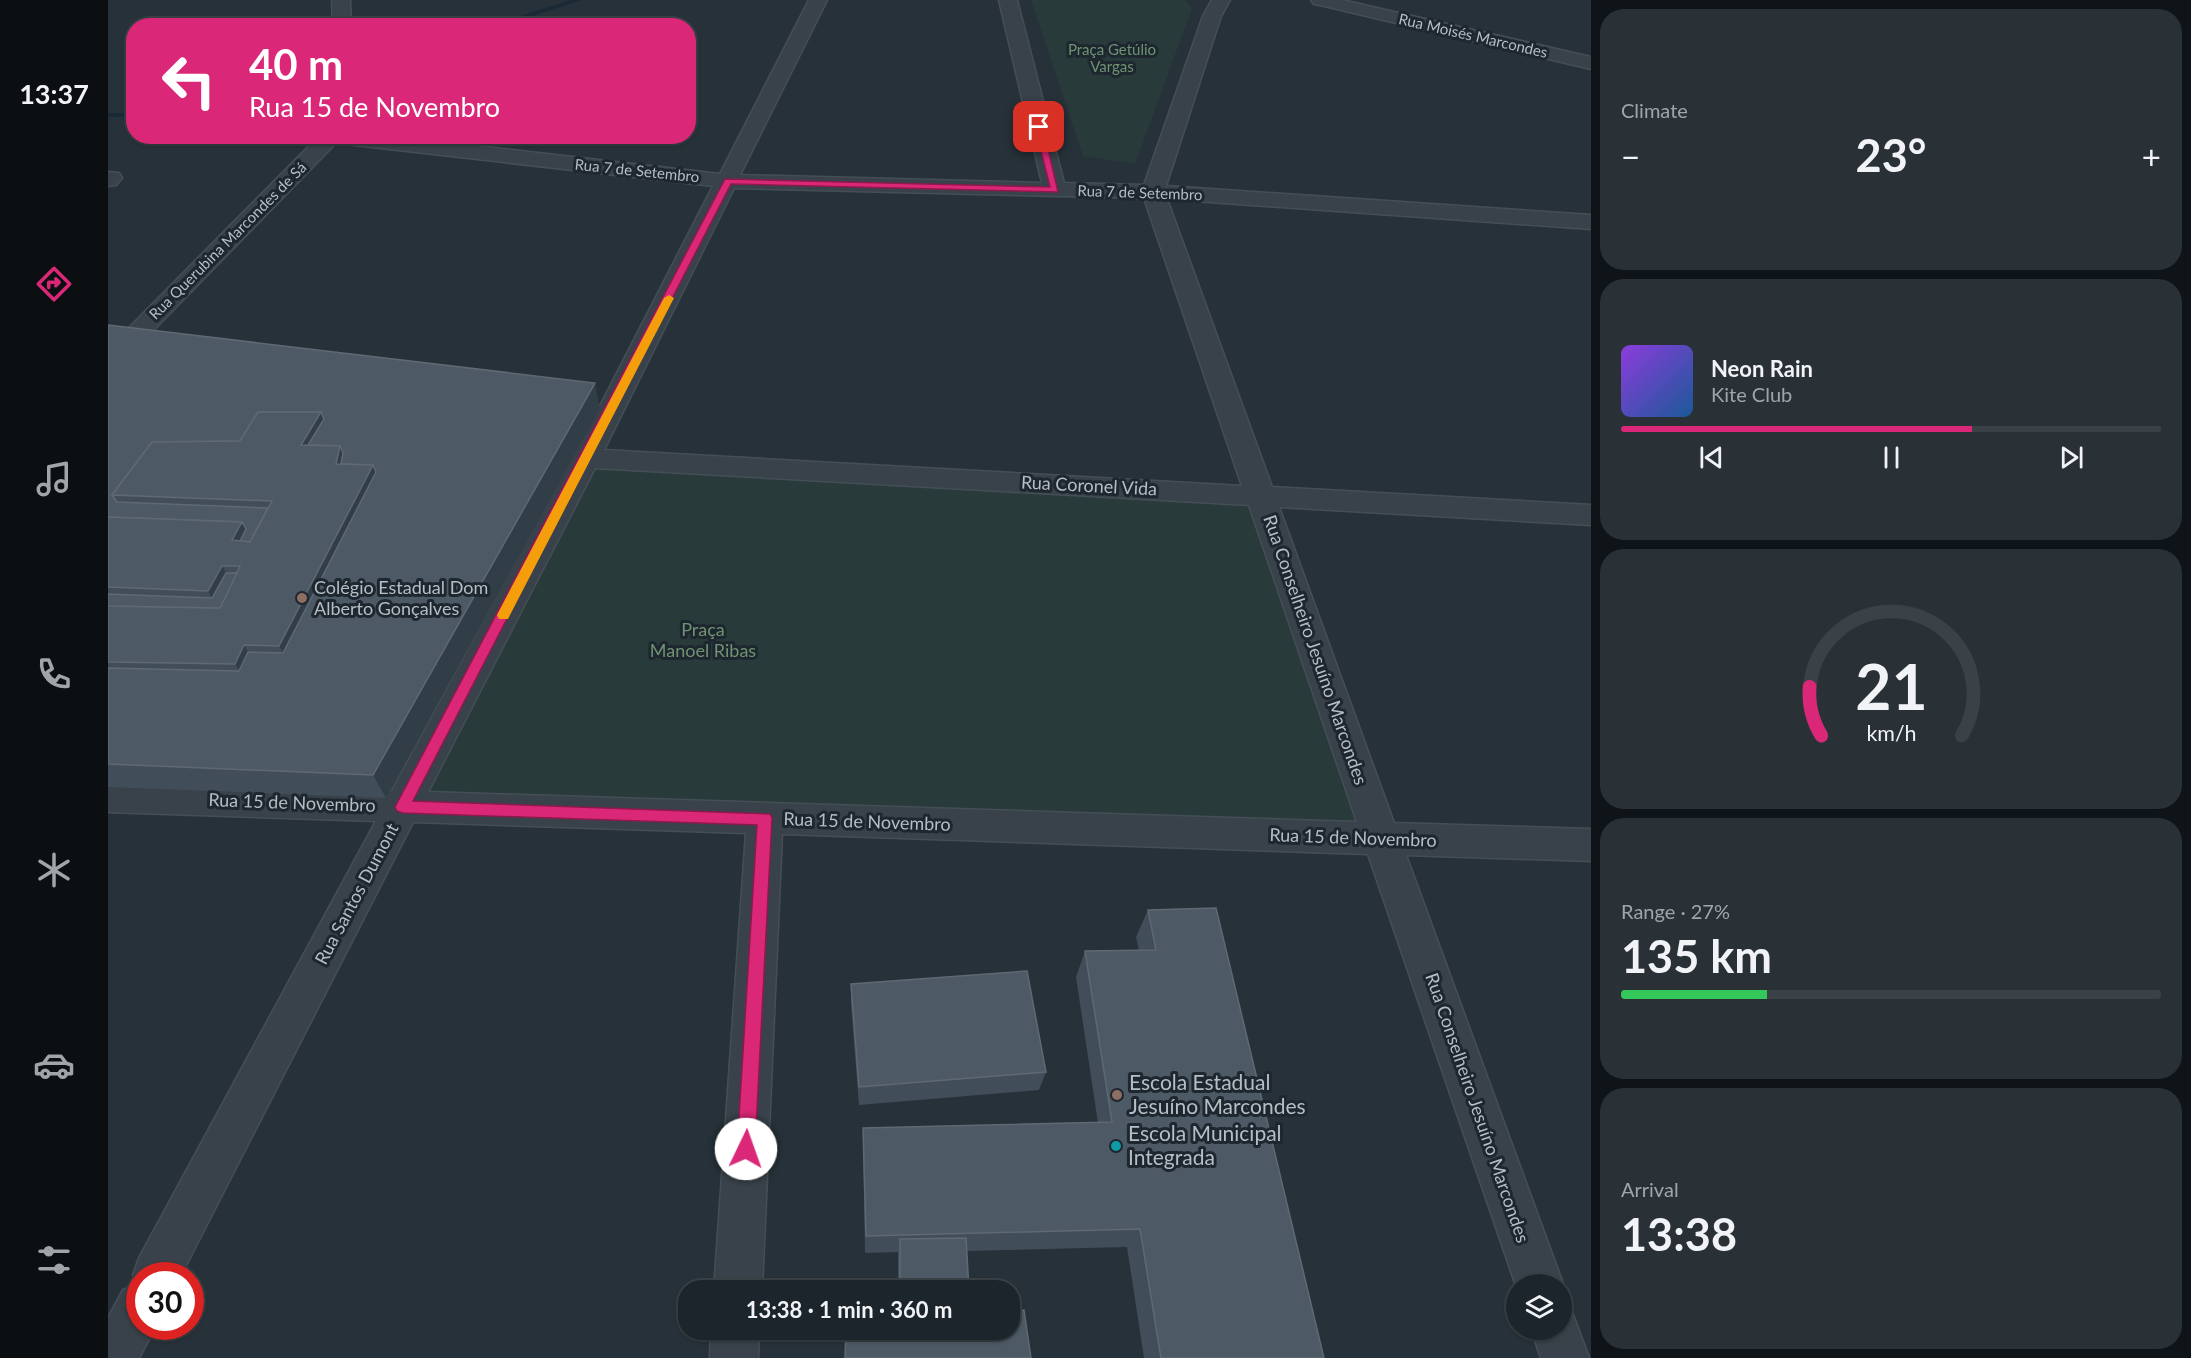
<!DOCTYPE html>
<html lang="en">
<head>
<meta charset="utf-8">
<style>
  :root { --surface:#1c252b; --page:#293137; --text:#f1f3f6; --muted:#a0a5a9; --line:#3a4247; --accent:#db2777 }
  body { margin:0; font-family:Lato,sans-serif; background:var(--page); color:var(--text); height:100vh; display:flex; flex-direction:column; font-size:22px; white-space:nowrap }
  * { box-sizing:border-box; margin:0 }
  p { font-size:20px; color:var(--muted) }
  .icon { flex:none; width:33px; height:33px; fill:none; stroke:currentColor; stroke-width:2; stroke-linecap:round; stroke-linejoin:round }
  .map { position:relative; flex:1; overflow:hidden }
  .side { display:flex; flex-direction:column; gap:9px; padding:9px; background:#0f1418; width:600px }
  .side>* { flex:none }
  .guide { position:absolute; left:18px; top:18px; width:570px; height:126px; border-radius:24px; box-shadow:0 2px 4px #0004,0 0 0 2px var(--line); background:#db2777; color:#fff; overflow:hidden }
  .buttons { position:absolute; left:1398px; top:1274px; display:grid; gap:12px }
  .buttons a { display:grid; place-items:center; width:66px; height:66px; border-radius:50%; background:var(--surface); box-shadow:0 2px 4px #0004,0 0 0 2px var(--line); font-size:30px }
  .speed { position:absolute; left:18px; top:1262px; display:flex; gap:12px; font-size:30px; font-weight:700; text-align:center }
  .speed>* { display:grid; place-content:center; width:78px; height:78px; border-radius:50%; background:var(--surface); box-shadow:0 2px 4px #0004,0 0 0 2px var(--line); line-height:1 }
  .speed .limit { border:9px solid #d22; background:#fff; color:#111 }
  .pin { position:absolute; display:grid; place-items:center; width:51px; height:51px; color:#fff; margin:-26px; border-radius:12px; box-shadow:0 3px 9px #0006 }
  .me { position:absolute; width:66px; margin:-33px; rotate:3deg; stroke-linejoin:round; filter:drop-shadow(0 0 4px #0008) }
  .turn { display:flex; align-items:center; gap:21px; height:126px; padding:0 24px; font-size:27px }
  .turn .icon { width:78px; height:78px; stroke-width:2.5 }
  .turn b { display:block; font-size:42px; line-height:51px }
  .big { font-size:45px; font-weight:700; line-height:1.1 }
  .side .tile { flex:1; display:flex; flex-direction:column; justify-content:center; gap:9px; min-width:0; padding:0 21px; border-radius:24px; background:var(--page) }
  .side .dial { align-items:center; gap:0 }
  .dial svg { height:156px; overflow:visible; fill:none; stroke:var(--line); stroke-width:7; stroke-linecap:round; text-anchor:middle }
  .dial text { fill:var(--text); stroke:none }
  .song { display:flex; align-items:center; gap:18px }
  .cover { width:72px; height:72px; border-radius:9px; background:linear-gradient(135deg,hsl(270 70% 55%),hsl(210 70% 35%)) }
  .played { height:6px; border-radius:3px; background:linear-gradient(90deg,var(--accent) 65%,var(--line) 65%) }
  .keys { display:flex; justify-content:space-around; direction:ltr }
  .heat { display:flex; justify-content:space-between; align-items:center; font-size:33px; direction:ltr }
  .charge { height:9px; border-radius:4px; background:linear-gradient(90deg,#34c759 27%,var(--line) 0) }
  .trip { position:absolute; left:570px; top:1280px; width:342px; height:60px; border-radius:24px; background:var(--surface); box-shadow:0 2px 4px #0004,0 0 0 2px var(--line); font-weight:700; line-height:60px; text-align:center }
  main { display:flex; flex:1; min-height:0 }
  .tabs { display:flex; flex-direction:column; width:108px; justify-content:space-around; align-items:center; background:#0b0f11; color:var(--muted) }
  .tabs .icon { width:42px; height:42px }
  .tabs .selected { color:var(--accent) }
  .tabs b { font-size:27px; color:var(--text) }
  .map>svg:first-child { display:block }
  .green { fill:#283a3a }
  .lines { fill:none; stroke-linecap:round; stroke-linejoin:round }
  .stream { fill:#1a2936; fill-rule:evenodd }
  .minor-casing { stroke:#454e56; stroke-width:3 }
  .minor { fill:#39424a; fill-rule:evenodd }
  .wall { fill:#414d58 }
  .shaded-wall { fill:#313d47 }
  .building { fill:#4d5964; stroke:#5e6973; stroke-width:1.5 }
  .route { fill:#db2777; stroke:#8e194d; stroke-width:1.5 }
  .slow { fill:#f59e0b }
  .education-dot { fill:#8d6e63; stroke:#1e272f; stroke-width:2 }
  .culture-dot { fill:#0f9aa8; stroke:#1e272f; stroke-width:2 }
  .labels { text-anchor:middle; stroke-width:6; stroke-linejoin:round; paint-order:stroke }
  .far-street-label { font-size:15px; fill:#b5bdc5; stroke:#1e272f }
  .far-park-label { font-size:15px; fill:#6f9372; stroke:#1e272f }
  .street-label { font-size:18px; fill:#b5bdc5; stroke:#1e272f }
  .poi-label { font-size:18px; fill:#b5bdc5; stroke:#1e272f; text-anchor:start }
  .park-label { font-size:18px; fill:#6f9372; stroke:#1e272f }
  .near-poi-label { font-size:21px; fill:#b5bdc5; stroke:#1e272f; text-anchor:start }
</style>
</head>
<body>
<main>
<nav class="tabs">
<b>13:37</b>
<svg class="icon selected" aria-label="directions" viewBox="0 0 24 24"><path d="M12 3l9 9-9 9-9-9zM9 14v-3h6M13 9l2 2-2 2"/></svg>
<svg class="icon" aria-label="music" viewBox="0 0 24 24"><path d="M9 18V5l10-2v13"/><circle cx="6" cy="18" r="3"/><circle cx="16" cy="16" r="3"/></svg>
<svg class="icon" aria-label="phone" viewBox="0 0 24 24"><path d="M5 4h4l2 5-3 2q2 4 5 5l2-3 5 2v4C11 20 4 13 5 4z"/></svg>
<svg class="icon" aria-label="climate" viewBox="0 0 24 24"><path d="M12 3v18M4 7l16 10M4 17L20 7"/></svg>
<svg class="icon" aria-label="car" viewBox="0 0 24 24"><path d="M5 17H2v-5l4-1 3-4h7l3 4 3 1v5h-3M9 17h6M6 11h13"/><circle cx="7" cy="17" r="2"/><circle cx="17" cy="17" r="2"/></svg>
<svg class="icon" aria-label="filters" viewBox="0 0 24 24"><path d="M4 7h16M4 17h16"/><circle cx="9" cy="7" r="2"/><circle cx="15" cy="17" r="2"/></svg>
</nav>
<div class="map">
<svg width="1483" height="1358" viewBox="0 0 1483 1358">
  <rect width="100%" height="100%" fill="#263139"/>
  <g class="green">
    <path d="M923,0H1077L1084,9L1027,164L975,156Z"/>
    <path d="M484,468L1147,498L1256,830L304,798Z"/>
  </g>
  <g class="lines">
    <g class="stream">
      <path d="M463,0H474L393,26H381Z"/>
      <rect x="0" y="113" width="26" height="4"/>
    </g>
    <defs>
      <g id="minor">
        <path d="M224,0H242L243,26H225Z"/>
        <path d="M701,0H719L632,175L934,183L891,0H909L956,183L1036,185L1095,16L1104,0H1122L1113,16L1058,186L1483,215V229L1059,199L1164,487L1483,505V525L1171,507L1286,823L1483,829V861L1298,855L1455,1284L1454,1286V1284H1408V1286L1260,854L674,834L654,1290H606L638,833L305,822L73,1275H32V1326H48L31,1358H0V1318L15,1290L29,1285L25,1275L31,1258L268,821L0,812V782L284,791L491,408L605,186L228,143L26,350L17,353L8,350L4,345L211,136H283L612,174ZM626,188L1036,198L1134,486L496,450ZM487,468L1141,505L1249,822L320,792Z"/>
        <path d="M1203,0H1234L1483,57V69L1212,5L1206,4Z"/>
        <path d="M0,172L11,173L14,178L8,185L0,186Z"/>
        <path d="M1454,1308L1464,1312L1481,1358H1433L1423,1329H1454Z"/>
        <path d="M603,1329H651L650,1358H602Z"/>
      </g>
    </defs>
    <use href="#minor" class="minor-casing"/>
    <use href="#minor" class="minor"/>
  </g>
  <g class="wall">
    <path d="M0,325L492,409L278,798L0,787Z"/>
    <path d="M1040,910L1216,1358H1036L1019,1247L859,1251L861,1290H790V1252L757,1253L755,1149V1128L990,1123L968,977L977,951L1031,950L1028,937Z"/>
    <path d="M743,984L938,1072L931,1090L751,1105L743,1004Z"/>
  </g>
  <g class="shaded-wall">
    <path d="M487,383L492,409L278,798L265,775Z"/>
    <path d="M213,412L227,445H193Z"/>
    <path d="M232,446L243,471L228,464Z"/>
    <path d="M265,465L279,497L189,677L171,646Z"/>
    <path d="M134,522L147,545L124,540Z"/>
    <path d="M114,566L129,590L114,615L100,591Z"/>
    <path d="M136,645L156,677L147,695L127,664Z"/>
  </g>
  <g class="building">
    <path d="M0,325L487,383L265,775L0,764V668L131,671L140,652L175,653L268,472L265,465L233,464L235,453L232,446L200,445L216,419L213,412H150L132,441L44,442L4,495L9,502L160,508L142,542L132,541L138,529L134,522L0,517Z"/>
    <path d="M150,412H213L193,445L232,446L228,464L265,465L171,646L136,645L127,664L0,662V606L112,608L132,566H114L100,591L0,587V517L134,522L124,540L142,542L164,501L4,495L44,442L132,441Z"/>
    <path d="M118,573H129L112,608L0,606V594L104,598Z"/>
    <path d="M1108,908L1216,1358H1053L1032,1229L758,1236L755,1128L1004,1122L977,951L1048,950L1040,910Z"/>
    <path d="M919,971L938,1072L751,1087L743,984Z"/>
    <path d="M858,1238L861,1290H792V1239Z"/>
    <path d="M916,1310L923,1358H737L738,1329H902V1311Z"/>
  </g>
  <path class="route" d="M931,124L935,127L950,192L623,184L305,801L662,814L664,818L647,1149L644,1155L638,1158L631,1155L629,1149L649,825L295,813L289,811L287,807L617,179L942,187L927,127Z"/>
  <path class="slow" d="M561,295L566,298L402,615L400,619H391L389,615L556,298Z"/>
  <g class="education-dot">
    <circle cx="194" cy="598" r="6"/>
    <circle cx="1009" cy="1095" r="6"/>
  </g>
  <circle class="culture-dot" cx="1008" cy="1146" r="6"/>
  <g class="labels">
    <g class="far-street-label">
      <text transform="translate(1365 36) rotate(13)" y="5">Rua Moisés Marcondes</text>
      <text transform="translate(529 171) rotate(6)" y="5">Rua 7 de Setembro</text>
      <text transform="translate(1032 193) rotate(2)" y="5">Rua 7 de Setembro</text>
      <text transform="translate(120 241) rotate(-45)" y="5">Rua Querubina Marcondes de Sá</text>
    </g>
    <g class="far-park-label">
      <text x="1004" y="55">Praça Getúlio<tspan x="1004" dy="17">Vargas</tspan></text>
    </g>
    <g class="street-label">
      <text transform="translate(981 486) rotate(3)" y="6">Rua Coronel Vida</text>
      <text transform="translate(1207 650) rotate(71)" y="6">Rua Conselheiro Jesuíno Marcondes</text>
      <text transform="translate(184 803) rotate(2)" y="6">Rua 15 de Novembro</text>
      <text transform="translate(759 822) rotate(2)" y="6">Rua 15 de Novembro</text>
      <text transform="translate(1245 838) rotate(2)" y="6">Rua 15 de Novembro</text>
      <text transform="translate(249 894) rotate(-62)" y="6">Rua Santos Dumont</text>
      <text transform="translate(1369 1108) rotate(71)" y="6">Rua Conselheiro Jesuíno Marcondes</text>
    </g>
    <g class="poi-label">
      <text x="206" y="594">Colégio Estadual Dom<tspan x="206" dy="21">Alberto Gonçalves</tspan></text>
    </g>
    <g class="park-label">
      <text x="595" y="636">Praça<tspan x="595" dy="21">Manoel Ribas</tspan></text>
    </g>
    <g class="near-poi-label">
      <text x="1021" y="1090">Escola Estadual<tspan x="1021" dy="24">Jesuíno Marcondes</tspan></text>
      <text x="1020" y="1141">Escola Municipal<tspan x="1020" dy="24">Integrada</tspan></text>
    </g>
  </g>
</svg>
<div class="buttons">
<a><svg class="icon" aria-label="layers" viewBox="0 0 24 24"><path d="M12 4l9 5-9 5-9-5zM3 14l9 5 9-5"/></svg></a>
</div>
<div class="speed"><div class="limit">30</div></div>
<div class="pin" style="left:931px;top:127px;background:#d93025"><svg class="icon" aria-label="arrive" viewBox="0 0 24 24"><path d="M6 21V4h12l-3 4 3 4H6"/></svg></div>
<svg class="me" style="left:638px;top:1149px" viewBox="-20 -20 40 40"><circle r="19" fill="#fff"/><path d="M0-13L10 11 0 6-10 11z" fill="#db2777"/></svg>
<div class="trip">13:38 · 1 min · 360 m</div>
<div class="guide">
<div class="turn"><svg class="icon" aria-label="left" viewBox="0 0 24 24"><path d="M17 20v-9H6M10 6l-5 5 5 5"/></svg><div><b>40 m</b>Rua 15 de Novembro</div></div>
</div>
</div>
<section class="side">
<div class="tile"><p>Climate</p>
<div class="heat"><a>−</a><b class="big">23°</b><a>+</a></div>
</div>
<div class="tile">
<div class="song"><i class="cover"></i><div><b>Neon Rain</b><p>Kite Club</p></div></div>
<div class="played"></div>
<div class="keys"><svg class="icon" aria-label="previous" viewBox="0 0 24 24"><path d="M18 5L8 12l10 7zM5 5v14"/></svg><svg class="icon" aria-label="pause" viewBox="0 0 24 24"><path d="M8 5v14M16 5v14"/></svg><svg class="icon" aria-label="next" viewBox="0 0 24 24"><path d="M6 5l10 7-10 7zM19 5v14"/></svg></div>
</div>
<div class="tile dial"><svg viewBox="0 0 100 80">
<path d="M14 69A42 42 0 1 1 86 69"/>
<path d="M14 69A42 42 0 0 1 8 44" stroke="#db2777"/>
<text x="50" y="56" font-size="32" font-weight="700">21</text>
<text x="50" y="72" font-size="11">km/h</text>
</svg></div>
<div class="tile"><p>Range · 27%</p><b class="big">135 km</b><div class="charge"></div></div>
<div class="tile"><p>Arrival</p><b class="big">13:38</b></div>
</section>
</main>
</body>
</html>
